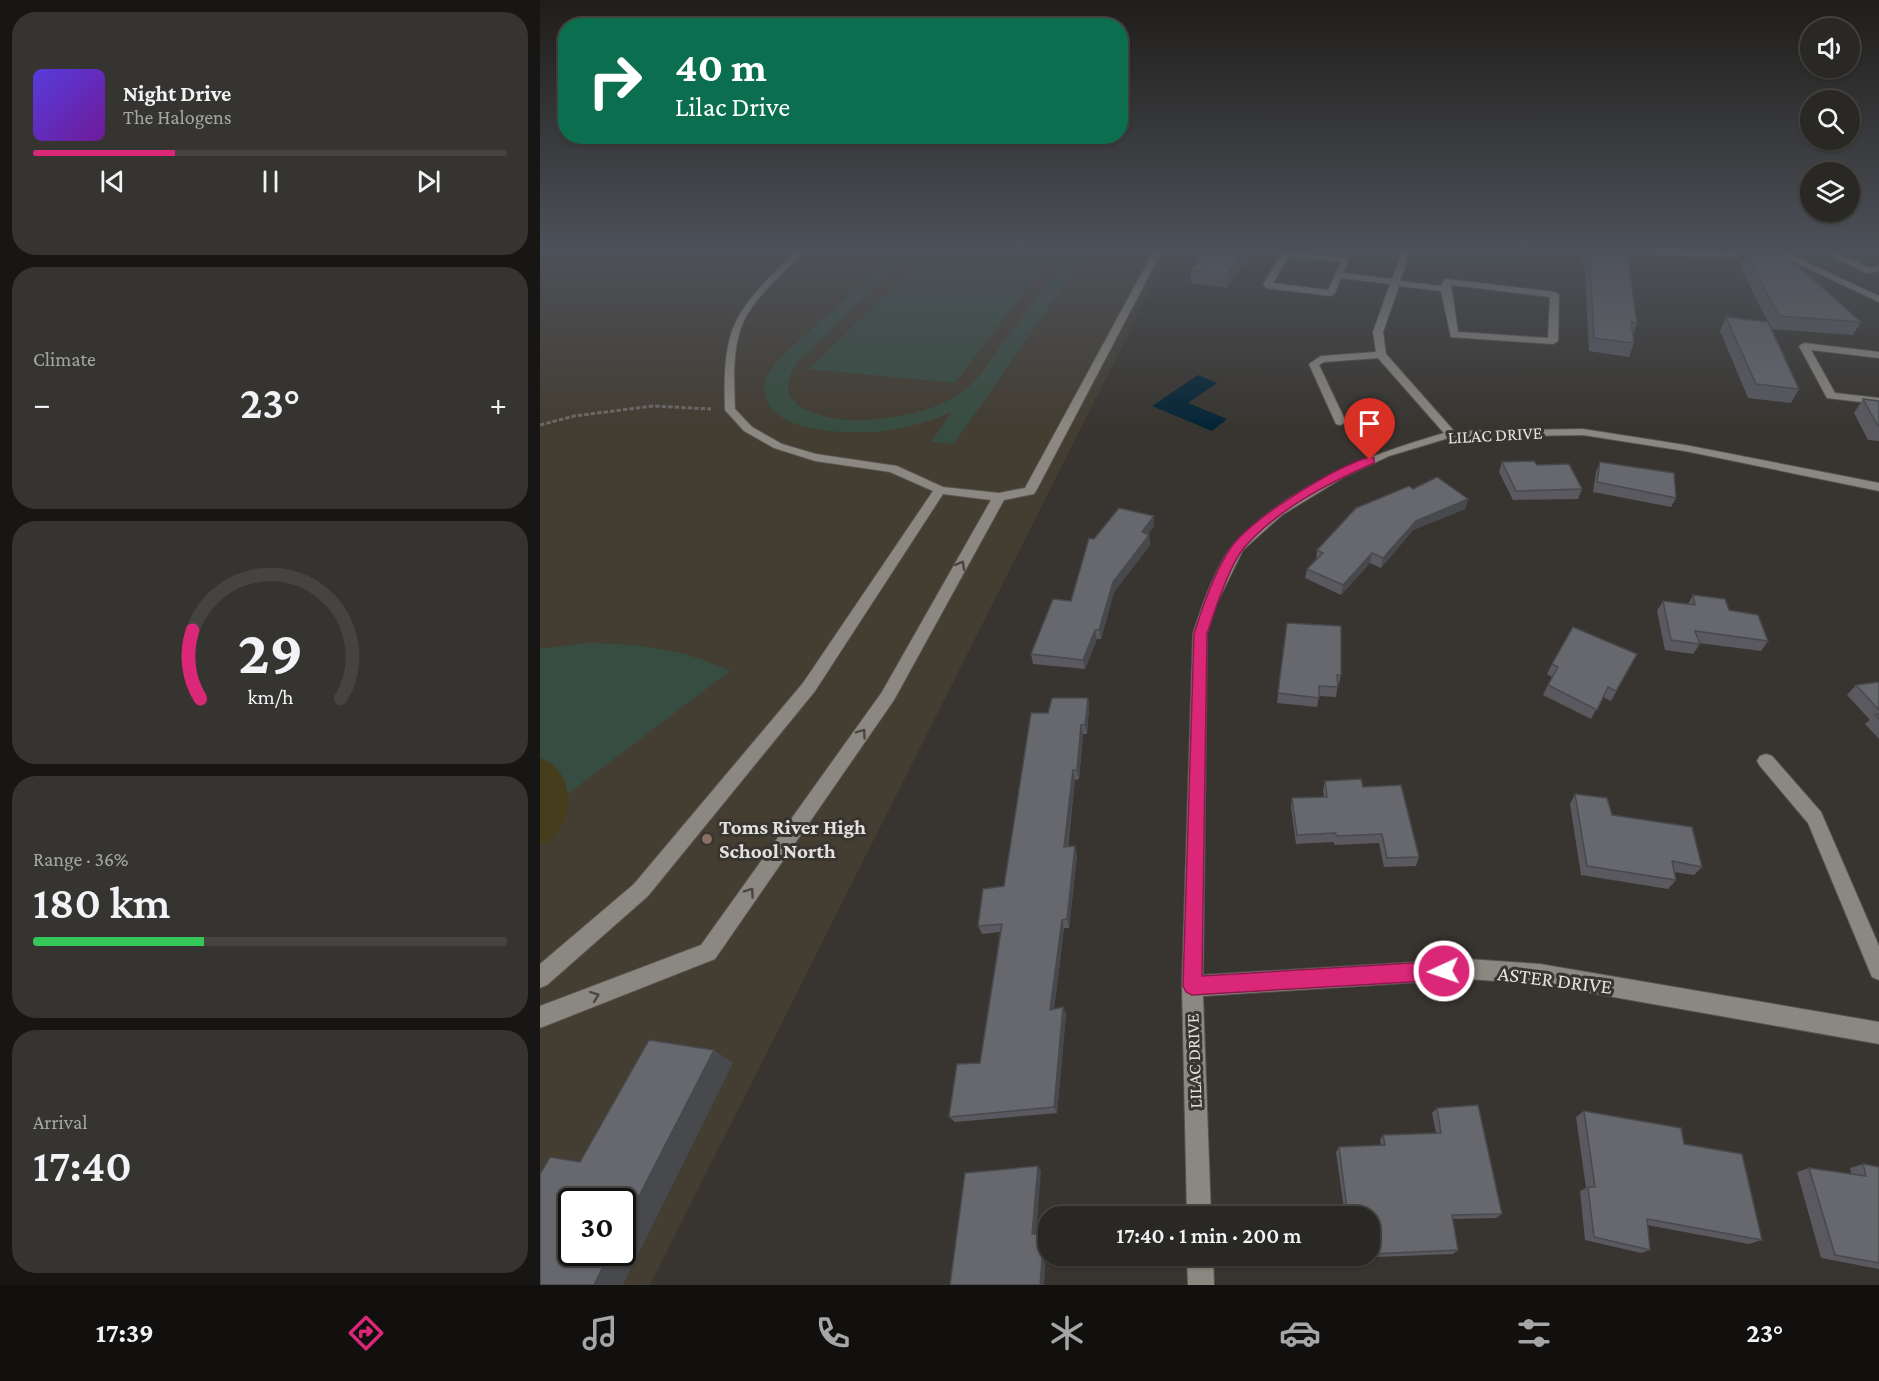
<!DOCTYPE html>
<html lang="en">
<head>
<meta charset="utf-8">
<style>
  :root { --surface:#2a2824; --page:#363431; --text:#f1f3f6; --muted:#a5a6a6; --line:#464441; --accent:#db2777 }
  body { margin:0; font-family:"Crimson Pro",serif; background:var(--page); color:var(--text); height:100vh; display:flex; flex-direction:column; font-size:22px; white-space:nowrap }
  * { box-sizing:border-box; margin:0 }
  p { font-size:20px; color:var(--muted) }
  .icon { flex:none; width:33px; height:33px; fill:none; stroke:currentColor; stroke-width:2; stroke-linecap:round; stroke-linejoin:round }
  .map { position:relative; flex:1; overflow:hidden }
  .drawer { display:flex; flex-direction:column; gap:12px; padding:12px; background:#171614; width:540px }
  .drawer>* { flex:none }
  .top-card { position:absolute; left:18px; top:18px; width:570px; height:126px; border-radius:24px; box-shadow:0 2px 4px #0004,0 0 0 2px var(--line); background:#0b6e4f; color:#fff; overflow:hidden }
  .controls { position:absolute; left:1260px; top:18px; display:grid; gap:12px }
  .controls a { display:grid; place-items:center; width:60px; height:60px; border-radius:50%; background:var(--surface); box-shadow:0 2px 4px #0004,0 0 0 2px var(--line); font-size:30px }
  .speed { position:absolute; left:18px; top:1188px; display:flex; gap:12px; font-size:30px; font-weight:700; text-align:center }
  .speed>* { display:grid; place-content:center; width:78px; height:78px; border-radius:50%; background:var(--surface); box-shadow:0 2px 4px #0004,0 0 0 2px var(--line); line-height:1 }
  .speed .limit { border:3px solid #111; border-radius:9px; background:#fff; color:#111 }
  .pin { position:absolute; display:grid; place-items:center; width:51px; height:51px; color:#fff; margin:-62px -26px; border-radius:50% 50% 50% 0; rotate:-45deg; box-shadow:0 0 6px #0007 }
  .pin .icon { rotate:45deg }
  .me { position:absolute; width:66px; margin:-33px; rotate:267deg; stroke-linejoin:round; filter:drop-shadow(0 0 4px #0008) }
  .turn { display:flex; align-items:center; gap:21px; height:126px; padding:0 18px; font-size:27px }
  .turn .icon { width:78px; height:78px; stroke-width:2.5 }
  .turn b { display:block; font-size:42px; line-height:51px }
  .big { font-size:45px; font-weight:600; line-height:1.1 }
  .drawer .card { flex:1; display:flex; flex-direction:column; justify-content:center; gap:9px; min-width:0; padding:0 21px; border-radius:24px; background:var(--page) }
  .drawer .dial { align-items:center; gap:0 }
  .dial svg { height:156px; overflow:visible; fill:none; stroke:var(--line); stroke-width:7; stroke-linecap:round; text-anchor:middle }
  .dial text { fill:var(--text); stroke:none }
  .song { display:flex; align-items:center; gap:18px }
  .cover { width:72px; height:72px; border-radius:9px; background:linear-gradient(135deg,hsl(250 70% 55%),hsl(280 70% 35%)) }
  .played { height:6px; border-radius:3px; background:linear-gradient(90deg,var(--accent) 30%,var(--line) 30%) }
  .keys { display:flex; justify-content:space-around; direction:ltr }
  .heat { display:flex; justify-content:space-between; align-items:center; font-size:33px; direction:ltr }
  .charge { height:9px; border-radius:4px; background:linear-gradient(90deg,#34c759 36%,var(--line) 0) }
  .trip { position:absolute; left:498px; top:1206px; width:342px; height:60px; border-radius:24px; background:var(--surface); box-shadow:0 2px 4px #0004,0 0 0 2px var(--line); font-weight:600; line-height:60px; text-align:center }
  .tabs { display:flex; height:96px; justify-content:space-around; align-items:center; background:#11100e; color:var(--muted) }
  .tabs .icon { width:42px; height:42px }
  .tabs .current { color:var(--accent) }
  .tabs b { font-size:27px; color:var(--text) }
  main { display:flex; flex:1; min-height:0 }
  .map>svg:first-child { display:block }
  .built { fill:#433d32; fill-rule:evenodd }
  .green { fill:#384d41 }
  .sand { fill:#463d1d }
  .water { fill:#042536 }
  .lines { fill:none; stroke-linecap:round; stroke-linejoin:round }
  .minor-casing { stroke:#57544f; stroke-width:2 }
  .path { stroke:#6c6965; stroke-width:3; stroke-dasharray:4.5 2; stroke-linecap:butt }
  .minor { fill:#8b8881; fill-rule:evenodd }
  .wall { fill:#59595f }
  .shaded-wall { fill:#48494d }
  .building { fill:#67686e; stroke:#48494d; stroke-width:1.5 }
  .oneway { stroke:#494640 }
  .route { fill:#db2777; stroke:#8e194d; stroke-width:1.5 }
  .education-dot { fill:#8d6e63; stroke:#383530; stroke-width:2 }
  .labels { text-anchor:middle; stroke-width:6; stroke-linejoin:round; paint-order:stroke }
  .street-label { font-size:18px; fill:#e3e1de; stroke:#383530 }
  .near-poi-label { font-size:21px; font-weight:bold; fill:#e3e1de; stroke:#383530; text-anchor:start }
  .near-street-label { font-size:21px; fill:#e3e1de; stroke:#383530 }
</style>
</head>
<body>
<main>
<section class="drawer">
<div class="card">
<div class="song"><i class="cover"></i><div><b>Night Drive</b><p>The Halogens</p></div></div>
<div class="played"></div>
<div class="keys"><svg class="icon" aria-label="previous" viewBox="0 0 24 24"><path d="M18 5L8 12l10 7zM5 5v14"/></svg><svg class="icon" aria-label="pause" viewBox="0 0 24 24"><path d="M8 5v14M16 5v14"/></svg><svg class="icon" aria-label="next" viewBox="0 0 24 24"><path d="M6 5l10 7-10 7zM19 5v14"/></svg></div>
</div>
<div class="card"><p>Climate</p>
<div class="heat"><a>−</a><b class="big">23°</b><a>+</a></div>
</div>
<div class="card dial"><svg viewBox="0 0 100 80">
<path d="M14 69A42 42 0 1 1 86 69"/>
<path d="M14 69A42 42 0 0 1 10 34" stroke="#db2777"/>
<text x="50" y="56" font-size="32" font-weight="700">29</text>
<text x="50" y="72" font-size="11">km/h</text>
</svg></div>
<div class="card"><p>Range · 36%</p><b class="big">180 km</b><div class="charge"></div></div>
<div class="card"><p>Arrival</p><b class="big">17:40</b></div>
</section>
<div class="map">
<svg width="1339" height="1285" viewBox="0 0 1339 1285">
  <rect width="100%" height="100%" fill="#383530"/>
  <path class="built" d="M0,249H631L110,1285H0ZM32,1202H82V1252H32Z"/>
  <g class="green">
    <path d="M359,249H376L260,360C220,408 289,422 326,420C348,419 370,415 390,408C409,402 426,391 439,376L531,249H549L414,444L391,442L412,412C391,421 368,428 345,431C315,434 238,435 226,399C224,392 223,384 227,377C230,370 236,364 240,358Z"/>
    <path d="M392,249H517L415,383L269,369Z"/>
    <path d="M47,643C100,644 141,648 190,671L29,793L18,832L0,847V649Z"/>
  </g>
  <path class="sand" d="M0,758C30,767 35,807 19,831C15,837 6,842 0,847Z"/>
  <path class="water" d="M658,375L677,383L648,403L687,419L672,431L612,406Z"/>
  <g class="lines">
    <defs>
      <g id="minor">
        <path d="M257,249H266C248,270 225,287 210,310C191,338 194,377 195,409L212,427L242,444L276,454L357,466L403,487L459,493L485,488L615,249H623L496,491L494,494L464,500L354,700L175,959L0,1028V1006L161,945L342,692L451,500L403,494L275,691L108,896L7,985L0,988V964L94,884L263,683L393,491L350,472L275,461L234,448L204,431L185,410C182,319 197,311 257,249Z"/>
        <path d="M863,249H871L860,281L901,286L904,280L907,279L1015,292L1019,295L1018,341L1013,344L911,337L901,291L859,286L843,332L846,354L914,431L1043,429L1145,445L1339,483V491L1145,451L1043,435L912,437L849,456L804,477L742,515L703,550L676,605L667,634L663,975L927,959L1000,964L1339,1022V1044L1000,984L927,979L663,996L671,1216H647L642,986L653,634C661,608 675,568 692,546C698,538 708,531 715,524C769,477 836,453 904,433L838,358L784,362L779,365L806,422L800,425L796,424L769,364L781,356L836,352L833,332L850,284L801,278L795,293L791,296L727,288L723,285L743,251L809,258L803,273L852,279ZM749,256L801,262L788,290L733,283ZM911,285L1010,297L1008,338L918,332Z"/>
        <path d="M1101,249L1193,252V249H1201L1202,255L1198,257L1107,255Z"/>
        <path d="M1227,249H1238L1339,296V302Z"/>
        <path d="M1277,249H1288L1330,268L1339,265V271L1326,273Z"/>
        <path d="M1264,343L1339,352V358L1271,350L1295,393L1339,398V404L1287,398L1259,346Z"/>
        <path d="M1226,754L1232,756L1281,812L1339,946V980L1332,977L1268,823L1220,766L1217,761L1220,756Z"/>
        <path d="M647,1256H673L674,1285H648Z"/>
      </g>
    </defs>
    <use href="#minor" class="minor-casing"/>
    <path class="path" d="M0,425L34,416L113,406L171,409"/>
    <use href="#minor" class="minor"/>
  </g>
  <g class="wall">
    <path d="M714,249L687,288L651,283V270Z"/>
    <path d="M1040,249H1086L1097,323L1093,335L1094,343L1089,357L1049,351L1045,275Z"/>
    <path d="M1206,254L1321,322L1313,335L1232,329L1259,389L1251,403L1208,398L1180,331L1186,317L1228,322L1200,267Z"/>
    <path d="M1323,399L1339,401V441L1328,440L1314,413Z"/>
    <path d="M962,462L997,465L1042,489L1038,499L973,500L959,472Z"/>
    <path d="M1060,462L1136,498L1131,507L1053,492L1056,472Z"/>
    <path d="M873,489L928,499L925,509L873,530L841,568L830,563L801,595L765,578L767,569L776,560L777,550Z"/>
    <path d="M614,526L608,534L609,535L610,545L574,592L561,639H557L545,669L493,664L491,654L531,601L554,539Z"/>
    <path d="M1153,595L1189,610L1228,641L1221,651L1159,643L1160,644L1153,654L1125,650L1117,611L1123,601L1148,604Z"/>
    <path d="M747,623L801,675L799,684H798L796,697L779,696L777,707L737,703Z"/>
    <path d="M1097,654L1071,701L1063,697L1051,719L1003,695L1012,677L1007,674L1012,664Z"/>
    <path d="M1339,682V739L1325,724L1330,720L1307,695L1316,685Z"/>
    <path d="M548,698L549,707L547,734H543L539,779L535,780L528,847L537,855L529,928H524L514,1009L523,1007L526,1014L517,1113L415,1122L409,1117L440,1063L460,932L442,934L438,926L464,886L508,713Z"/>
    <path d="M785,781L823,787L879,857L876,866L844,867L839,843L795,845L793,842L756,844L751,807L752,798L784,797L783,790Z"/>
    <path d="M1035,794L1072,815L1162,867L1154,875L1134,872L1136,880L1128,889L1041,875L1030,804Z"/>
    <path d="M897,1108L962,1214L956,1218L912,1219L918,1250L913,1254L810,1258V1256H830V1216H805L796,1152L799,1147L841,1145L840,1140L843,1135L896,1133L892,1113Z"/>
    <path d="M1044,1111L1144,1144L1222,1240L1209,1244L1107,1225L1110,1250L1101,1253L1045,1240L1040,1191L1046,1188L1036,1117Z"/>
    <path d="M1323,1164L1339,1167V1269L1281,1258L1257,1172L1269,1168L1311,1174L1310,1168Z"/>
  </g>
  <g class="shaded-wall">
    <path d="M706,249H714L687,288V275Z"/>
    <path d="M928,499L925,509L873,530L841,568L843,558L876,521Z"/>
    <path d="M614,516V526L603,542L602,532Z"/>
    <path d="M609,535L610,545L574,592L561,639L559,630L573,582Z"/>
    <path d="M832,553L830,563L801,595L803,585Z"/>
    <path d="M555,630L557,639L545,669L543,660Z"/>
    <path d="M548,698L549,707L547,734L545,725Z"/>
    <path d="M541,725L543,734L539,779L537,770Z"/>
    <path d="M533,770L535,780L526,855L524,847Z"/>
    <path d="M535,846L537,855L529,928L527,919Z"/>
    <path d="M522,920L524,928L513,1017L510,1010Z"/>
    <path d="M523,1007L526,1014L517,1113L514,1107Z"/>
    <path d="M174,1050L193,1063L83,1285H54L70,1252H82V1229Z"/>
    <path d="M498,1166L501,1171L496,1237L492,1234Z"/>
    <path d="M504,1234L507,1237L504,1285H500Z"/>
  </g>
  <g class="building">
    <path d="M666,249H706L687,275L651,270Z"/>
    <path d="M1047,249H1086L1097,323L1091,322L1094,343L1054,338L1050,263Z"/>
    <path d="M1206,254L1248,257L1321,322L1239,316Z"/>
    <path d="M1186,317L1228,322L1259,389L1216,384Z"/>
    <path d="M1323,399L1339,401V426H1338Z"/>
    <path d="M994,461L997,465L1029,464L1042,489L976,491L962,462Z"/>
    <path d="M1060,462L1134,473L1136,498L1057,482Z"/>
    <path d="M897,477L928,499L876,521L843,558L832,553L803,585L767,569L783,553L777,550L816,508L869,486L873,489Z"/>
    <path d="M579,508L614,516L602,532L609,535L573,582L559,630H555L543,660L491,654L513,599L531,601L549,538L554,539Z"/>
    <path d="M1153,595L1185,599L1189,610L1218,615L1228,641L1155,631L1160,644L1131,640L1123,601L1155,605Z"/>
    <path d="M747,623L801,626V675H797L798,687L779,686V698L738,693Z"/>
    <path d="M1033,627L1097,654L1076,691L1068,687L1057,710L1008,685L1018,667L1012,664Z"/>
    <path d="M1339,682V710L1316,685Z"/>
    <path d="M512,698H548L545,725H541L537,770H533L524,847L535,846L527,919L522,920L510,1010L523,1007L514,1107L409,1117L417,1064L440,1063L462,924L438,926L443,889L464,886L491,713H508Z"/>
    <path d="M1339,714V719L1335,715Z"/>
    <path d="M821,779L823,787L861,785L879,857L847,858L842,834L797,836L795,833L757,835L752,798L787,797L785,781Z"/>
    <path d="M1035,794L1067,798L1072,815L1152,827L1162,867L1132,861L1136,880L1047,866Z"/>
    <path d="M109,1040L174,1050L82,1229V1202H32V1252H70L54,1285H0V1174L10,1157L40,1162Z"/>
    <path d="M938,1105L962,1214L912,1215L918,1250L830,1254V1216H808L799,1147L845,1145L843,1135L901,1133L897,1108Z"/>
    <path d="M1044,1111L1141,1128L1144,1144L1202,1154L1222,1240L1107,1219L1110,1250L1054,1237L1048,1187H1055Z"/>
    <path d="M1323,1164L1339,1167V1263L1295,1255L1269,1168L1326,1176Z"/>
    <path d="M498,1166L492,1234H504L500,1285H410L425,1173Z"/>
  </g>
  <defs><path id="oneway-chevron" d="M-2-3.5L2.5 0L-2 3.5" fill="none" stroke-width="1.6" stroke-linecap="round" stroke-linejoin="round" transform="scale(1.5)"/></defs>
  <g class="oneway">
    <use href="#oneway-chevron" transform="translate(421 565) rotate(-61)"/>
    <use href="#oneway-chevron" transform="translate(322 733) rotate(-55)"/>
    <use href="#oneway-chevron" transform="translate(210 892) rotate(-55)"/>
    <use href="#oneway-chevron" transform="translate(55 996) rotate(-21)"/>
  </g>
  <linearGradient id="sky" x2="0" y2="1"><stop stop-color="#1f1d1a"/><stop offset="0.58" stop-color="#4d5159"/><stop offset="1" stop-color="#4d5159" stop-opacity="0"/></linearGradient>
  <rect width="1339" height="429" fill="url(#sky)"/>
  <path class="route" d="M830,457L834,458V463C788,483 736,510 703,549C689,567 674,612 667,634L662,976L904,961L911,964L913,971L911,977L904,980L652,995L646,992L643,986L654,634C662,608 676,568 692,546C714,517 794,467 830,457Z"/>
  <circle class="education-dot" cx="167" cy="839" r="6"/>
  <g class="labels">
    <g class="street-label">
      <text transform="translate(955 435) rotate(-3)" y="6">LILAC DRIVE</text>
      <text transform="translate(654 1061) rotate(-92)" y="6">LILAC DRIVE</text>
    </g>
    <g class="near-poi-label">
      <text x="179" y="834">Toms River High<tspan x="179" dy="24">School North</tspan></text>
    </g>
    <g class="near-street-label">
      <text transform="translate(1015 980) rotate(7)" y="7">ASTER DRIVE</text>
    </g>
  </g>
</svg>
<div class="controls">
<a><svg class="icon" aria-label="sound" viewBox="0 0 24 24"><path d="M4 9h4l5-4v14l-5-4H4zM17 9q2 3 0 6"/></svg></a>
<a><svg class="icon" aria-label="search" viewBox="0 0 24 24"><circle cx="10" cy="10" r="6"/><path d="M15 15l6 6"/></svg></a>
<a><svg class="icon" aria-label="layers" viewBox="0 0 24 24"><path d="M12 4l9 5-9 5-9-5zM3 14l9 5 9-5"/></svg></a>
</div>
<div class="speed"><div class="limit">30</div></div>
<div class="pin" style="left:830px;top:460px;background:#d93025"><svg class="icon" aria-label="arrive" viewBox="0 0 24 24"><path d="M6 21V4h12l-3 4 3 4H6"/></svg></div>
<svg class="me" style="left:904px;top:971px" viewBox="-20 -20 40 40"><circle r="17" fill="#db2777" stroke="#fff" stroke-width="3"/><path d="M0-11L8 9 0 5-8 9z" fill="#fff"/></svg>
<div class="trip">17:40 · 1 min · 200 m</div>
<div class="top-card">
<div class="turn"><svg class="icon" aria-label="right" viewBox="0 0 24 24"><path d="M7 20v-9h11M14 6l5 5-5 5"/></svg><div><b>40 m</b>Lilac Drive</div></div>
</div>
</div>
</main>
<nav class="tabs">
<b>17:39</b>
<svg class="icon current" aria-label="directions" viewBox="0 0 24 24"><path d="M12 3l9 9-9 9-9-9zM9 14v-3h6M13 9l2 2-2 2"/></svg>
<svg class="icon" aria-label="music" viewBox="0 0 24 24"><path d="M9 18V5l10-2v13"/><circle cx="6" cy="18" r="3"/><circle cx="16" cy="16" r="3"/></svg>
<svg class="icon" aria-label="phone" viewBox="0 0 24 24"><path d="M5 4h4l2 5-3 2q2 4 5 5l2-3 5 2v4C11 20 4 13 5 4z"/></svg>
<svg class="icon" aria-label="climate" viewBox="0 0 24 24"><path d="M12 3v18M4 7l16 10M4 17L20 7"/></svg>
<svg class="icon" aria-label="car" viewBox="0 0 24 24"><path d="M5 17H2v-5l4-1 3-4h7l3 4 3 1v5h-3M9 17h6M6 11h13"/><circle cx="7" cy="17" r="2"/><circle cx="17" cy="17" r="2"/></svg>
<svg class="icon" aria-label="filters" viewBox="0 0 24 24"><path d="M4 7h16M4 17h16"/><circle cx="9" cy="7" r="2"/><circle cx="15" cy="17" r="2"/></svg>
<b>23°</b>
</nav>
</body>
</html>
